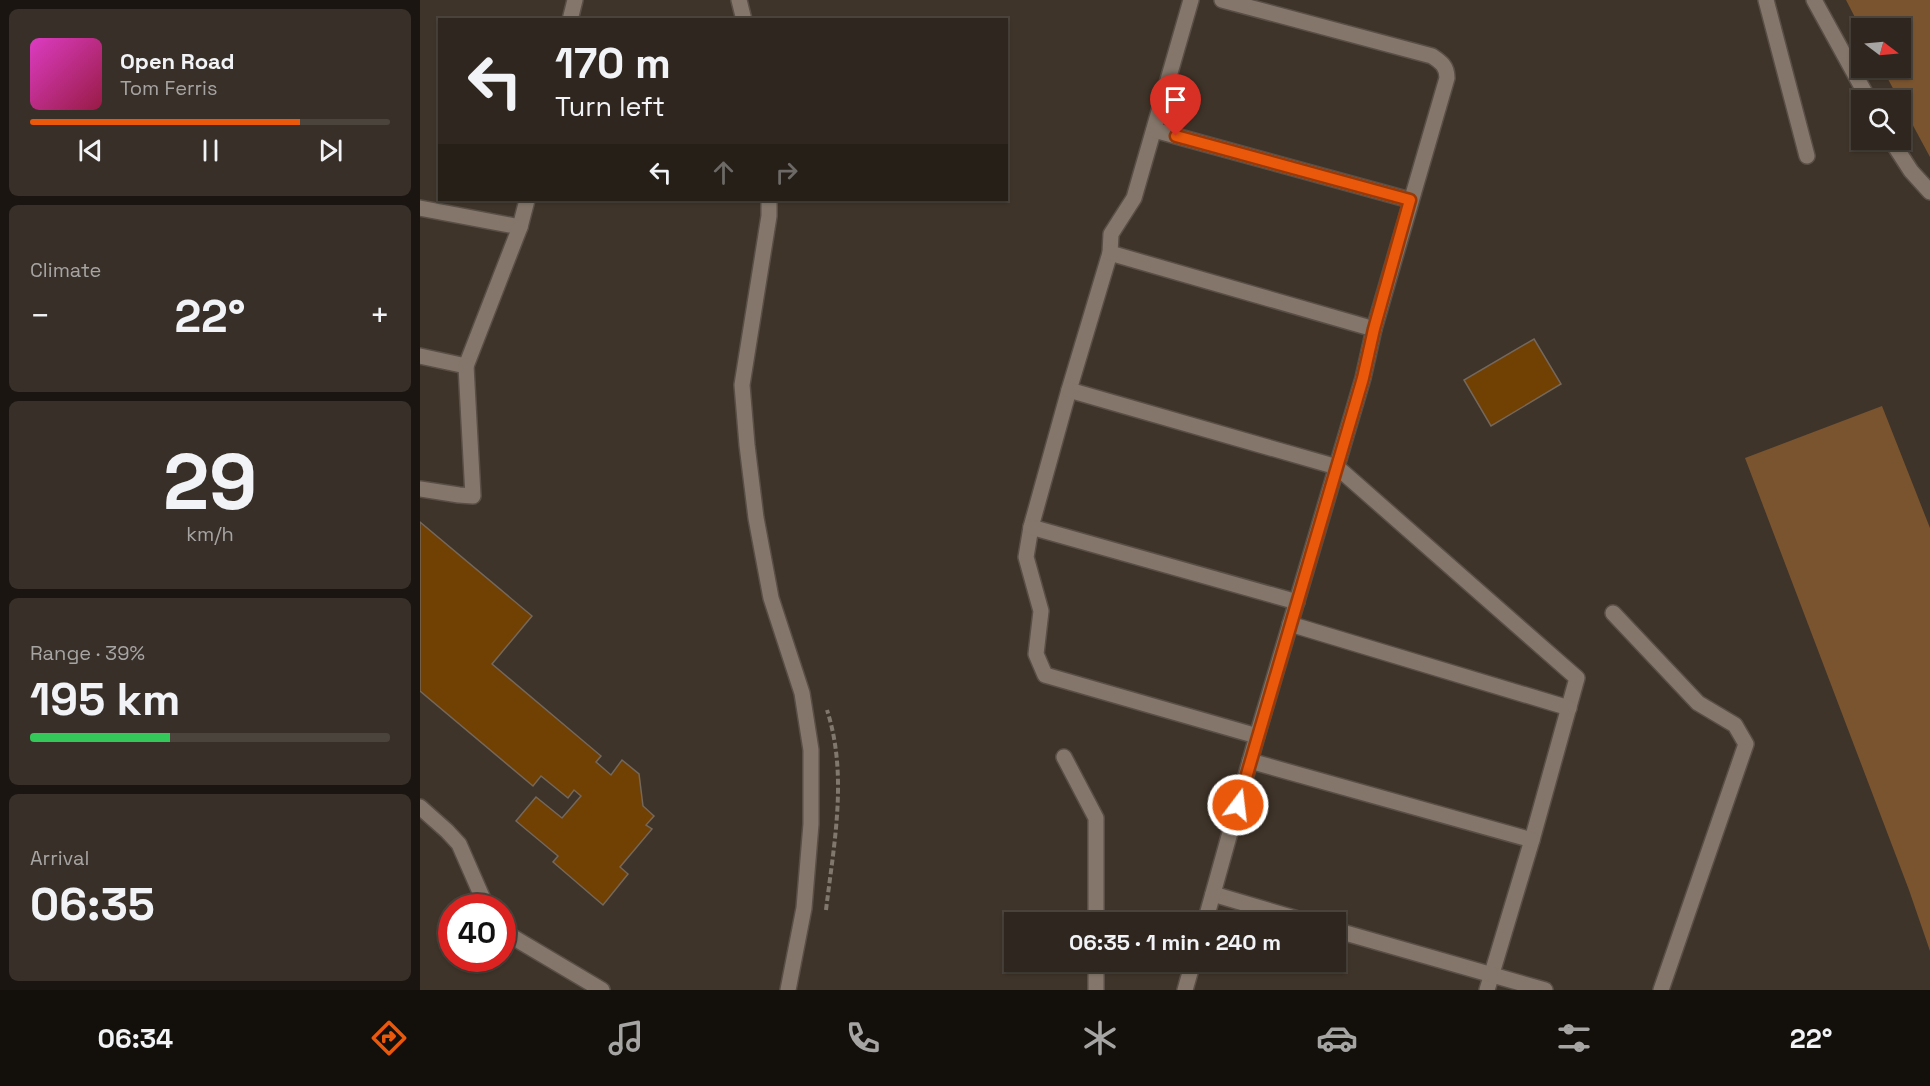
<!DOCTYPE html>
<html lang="en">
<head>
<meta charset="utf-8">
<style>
  :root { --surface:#2f271f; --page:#372f28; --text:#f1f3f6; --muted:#a7a5a4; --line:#4a443d; --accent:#ea580c }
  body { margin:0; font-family:"Space Grotesk",sans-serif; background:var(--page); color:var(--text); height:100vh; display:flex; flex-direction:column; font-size:22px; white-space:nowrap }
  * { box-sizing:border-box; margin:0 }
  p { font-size:20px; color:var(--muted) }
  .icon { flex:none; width:33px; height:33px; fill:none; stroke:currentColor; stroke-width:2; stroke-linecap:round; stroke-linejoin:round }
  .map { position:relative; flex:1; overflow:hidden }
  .drawer { display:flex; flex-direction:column; gap:9px; padding:9px; background:#1a1511; width:420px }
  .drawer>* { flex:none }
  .guide { position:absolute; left:18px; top:18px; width:570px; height:183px; border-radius:0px; box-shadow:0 2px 4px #0004,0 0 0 2px var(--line); background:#2f271f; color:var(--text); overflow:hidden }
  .needle { width:39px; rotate:106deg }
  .tools { position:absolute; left:1431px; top:18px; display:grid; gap:12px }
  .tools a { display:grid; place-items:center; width:60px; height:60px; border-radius:0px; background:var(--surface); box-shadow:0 2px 4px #0004,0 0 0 2px var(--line); font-size:30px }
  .speed { position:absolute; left:18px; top:894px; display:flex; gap:12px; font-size:30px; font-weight:700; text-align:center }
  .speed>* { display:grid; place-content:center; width:78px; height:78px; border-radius:50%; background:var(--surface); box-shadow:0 2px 4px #0004,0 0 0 2px var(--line); line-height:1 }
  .speed .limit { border:9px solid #d22; background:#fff; color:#111 }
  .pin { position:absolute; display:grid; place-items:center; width:51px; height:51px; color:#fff; margin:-62px -26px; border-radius:50% 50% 50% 0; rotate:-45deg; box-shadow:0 0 6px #0007 }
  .pin .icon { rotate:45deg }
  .me { position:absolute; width:66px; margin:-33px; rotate:15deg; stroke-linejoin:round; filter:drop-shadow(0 0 4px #0008) }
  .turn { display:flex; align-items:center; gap:21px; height:126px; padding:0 18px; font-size:27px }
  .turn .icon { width:78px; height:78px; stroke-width:2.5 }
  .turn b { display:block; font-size:42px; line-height:51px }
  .lanes { display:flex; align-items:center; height:57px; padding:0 18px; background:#0003; justify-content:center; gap:30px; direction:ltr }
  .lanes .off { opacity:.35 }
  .big { font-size:45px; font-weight:700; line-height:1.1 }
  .drawer .widget { flex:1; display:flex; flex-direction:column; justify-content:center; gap:9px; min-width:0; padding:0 21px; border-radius:9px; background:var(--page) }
  .drawer .dial { align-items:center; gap:0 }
  .dial b { font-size:78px; line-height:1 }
  .song { display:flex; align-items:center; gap:18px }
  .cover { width:72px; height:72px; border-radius:9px; background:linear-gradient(135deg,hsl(310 70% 55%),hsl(340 70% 35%)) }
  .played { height:6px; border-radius:3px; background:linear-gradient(90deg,var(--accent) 75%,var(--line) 75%) }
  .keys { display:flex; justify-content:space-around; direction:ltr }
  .heat { display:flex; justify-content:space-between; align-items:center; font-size:33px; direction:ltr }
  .charge { height:9px; border-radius:4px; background:linear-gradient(90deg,#34c759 39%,var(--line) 0) }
  .trip { position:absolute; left:584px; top:912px; width:342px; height:60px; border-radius:0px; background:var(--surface); box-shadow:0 2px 4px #0004,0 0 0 2px var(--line); font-weight:700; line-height:60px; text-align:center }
  .tab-bar { display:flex; height:96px; justify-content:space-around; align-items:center; background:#13100c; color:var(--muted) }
  .tab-bar .icon { width:42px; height:42px }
  .tab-bar .active { color:var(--accent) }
  .tab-bar b { font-size:27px; color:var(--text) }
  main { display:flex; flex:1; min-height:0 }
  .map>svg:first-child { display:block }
  .green { fill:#7a542f }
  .building { fill:#714003; stroke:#74675b; stroke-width:1.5 }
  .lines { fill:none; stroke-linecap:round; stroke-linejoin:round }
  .minor-casing { stroke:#594f47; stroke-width:18 }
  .path { stroke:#80776d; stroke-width:4; stroke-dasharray:6 3; stroke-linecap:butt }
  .minor { stroke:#84766a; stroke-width:15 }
  .route-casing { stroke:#983908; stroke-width:15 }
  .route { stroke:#ea580c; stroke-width:10 }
</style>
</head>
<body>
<main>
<section class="drawer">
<div class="widget">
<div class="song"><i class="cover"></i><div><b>Open Road</b><p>Tom Ferris</p></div></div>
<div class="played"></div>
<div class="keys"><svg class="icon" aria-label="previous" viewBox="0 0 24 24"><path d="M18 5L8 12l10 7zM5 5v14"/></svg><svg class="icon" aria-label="pause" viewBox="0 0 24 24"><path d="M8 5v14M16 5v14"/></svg><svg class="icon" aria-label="next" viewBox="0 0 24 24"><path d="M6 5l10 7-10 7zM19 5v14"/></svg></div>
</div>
<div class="widget"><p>Climate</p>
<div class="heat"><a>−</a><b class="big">22°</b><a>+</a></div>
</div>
<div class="widget dial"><b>29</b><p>km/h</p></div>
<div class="widget"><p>Range · 39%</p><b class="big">195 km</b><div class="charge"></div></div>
<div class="widget"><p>Arrival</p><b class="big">06:35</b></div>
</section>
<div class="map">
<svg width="1510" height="990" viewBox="0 0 1510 990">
  <rect width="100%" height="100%" fill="#3f3429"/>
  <g class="green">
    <path d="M1426,0H1510V157L1462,68H1480V28L1441,29Z"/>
    <path d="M1462,406L1510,528V951L1489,890L1325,458Z"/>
  </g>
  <g class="building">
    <path d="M1114,339L1141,384L1071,426L1044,380Z"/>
    <path d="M0,522L112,616L72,664L181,756L176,762L191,775L202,760L219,774L223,806L234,816L226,825L232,829L200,867L208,874L183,905L133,862L138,856L96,821L116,797L142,818L161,796L154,790L148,798L121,776L113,786L0,691Z"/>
  </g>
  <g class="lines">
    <defs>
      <g id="minor">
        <path d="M319,0L324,20"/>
        <path d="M771,0L714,198L691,234L690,253L649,390L611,527L606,557L621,611L616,654L625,675L837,736"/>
        <path d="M1346,0L1387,156"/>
        <path d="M1394,0L1449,100"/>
        <path d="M150,20L155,0"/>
        <path d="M734,130L990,200"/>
        <path d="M1471,140L1491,171L1510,192"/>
        <path d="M349,200V216L322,385L327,445L336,518L351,598L382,693L391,750V824L384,908L368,990"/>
        <path d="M0,208L100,227"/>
        <path d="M690,253L954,329"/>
        <path d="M0,356L46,366L100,227L107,200"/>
        <path d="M649,390L917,467L1157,678L1112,840L1067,990"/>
        <path d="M0,489L39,495L53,496L46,366"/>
        <path d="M611,527L877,602"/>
        <path d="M1193,613L1278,703L1315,725L1326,744L1241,990"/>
        <path d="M870,624L1149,708"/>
        <path d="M644,757L676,818V922"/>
        <path d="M830,761L1112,840"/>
        <path d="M0,807L27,831L39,844L67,908"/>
        <path d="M793,894L888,922"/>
        <path d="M785,922L837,736L943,378L954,329L1027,78C1027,66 1021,62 1012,56L802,0"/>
        <path d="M82,929L91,936L182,990"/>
        <path d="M915,930L1125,990"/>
        <path d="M676,990V962"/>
        <path d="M765,990L773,962"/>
      </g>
    </defs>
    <use href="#minor" class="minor-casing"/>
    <path class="path" d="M406,910C414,843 428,775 407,710"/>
    <use href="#minor" class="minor"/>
  </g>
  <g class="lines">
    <defs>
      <path id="route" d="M756,136L990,200L954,329L943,378L818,805"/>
    </defs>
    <use href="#route" class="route-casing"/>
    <use href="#route" class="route"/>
  </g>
</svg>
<div class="tools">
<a><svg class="needle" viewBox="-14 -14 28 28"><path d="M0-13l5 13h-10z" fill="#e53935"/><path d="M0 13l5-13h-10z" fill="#a7a5a4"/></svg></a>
<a><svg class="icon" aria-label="search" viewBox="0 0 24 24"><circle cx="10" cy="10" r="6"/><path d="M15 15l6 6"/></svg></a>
</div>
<div class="speed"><div class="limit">40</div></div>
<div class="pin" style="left:756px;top:136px;background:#d93025"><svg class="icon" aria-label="arrive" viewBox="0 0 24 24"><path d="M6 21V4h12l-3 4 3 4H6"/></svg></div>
<svg class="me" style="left:818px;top:805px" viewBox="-20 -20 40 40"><circle r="17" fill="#ea580c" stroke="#fff" stroke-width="3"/><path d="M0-11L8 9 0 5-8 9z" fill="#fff"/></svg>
<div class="trip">06:35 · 1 min · 240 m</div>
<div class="guide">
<div class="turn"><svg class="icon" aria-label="left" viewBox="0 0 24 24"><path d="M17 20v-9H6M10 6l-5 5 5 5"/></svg><div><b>170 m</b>Turn left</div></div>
<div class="lanes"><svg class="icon" aria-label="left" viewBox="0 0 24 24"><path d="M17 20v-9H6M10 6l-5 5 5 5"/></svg><svg class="icon off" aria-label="ahead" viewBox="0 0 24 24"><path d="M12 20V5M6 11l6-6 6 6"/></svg><svg class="icon off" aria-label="right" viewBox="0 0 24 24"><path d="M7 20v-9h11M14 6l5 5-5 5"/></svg></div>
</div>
</div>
</main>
<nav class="tab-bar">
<b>06:34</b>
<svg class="icon active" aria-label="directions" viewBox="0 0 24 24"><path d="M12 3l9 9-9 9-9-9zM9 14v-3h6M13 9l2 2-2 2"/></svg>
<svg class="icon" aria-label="music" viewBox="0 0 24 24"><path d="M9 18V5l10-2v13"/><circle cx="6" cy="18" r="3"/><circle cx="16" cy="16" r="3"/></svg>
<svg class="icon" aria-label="phone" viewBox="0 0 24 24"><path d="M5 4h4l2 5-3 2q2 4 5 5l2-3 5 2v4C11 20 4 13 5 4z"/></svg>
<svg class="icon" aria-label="climate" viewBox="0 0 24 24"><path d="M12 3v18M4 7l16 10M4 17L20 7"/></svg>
<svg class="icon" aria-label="car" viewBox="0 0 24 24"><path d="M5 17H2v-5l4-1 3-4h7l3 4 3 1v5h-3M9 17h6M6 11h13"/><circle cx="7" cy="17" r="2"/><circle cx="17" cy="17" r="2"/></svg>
<svg class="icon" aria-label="filters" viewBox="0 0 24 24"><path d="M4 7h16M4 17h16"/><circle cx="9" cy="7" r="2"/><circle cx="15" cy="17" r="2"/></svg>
<b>22°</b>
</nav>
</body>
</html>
